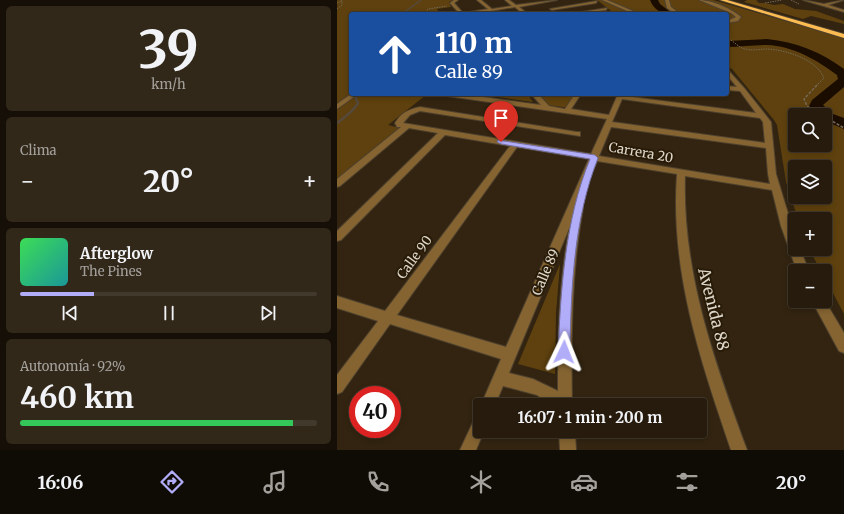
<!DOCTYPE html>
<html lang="es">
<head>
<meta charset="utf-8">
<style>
  :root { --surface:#261b0c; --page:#32281a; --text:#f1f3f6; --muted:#a4a19d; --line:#42392d; --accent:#b2adf9 }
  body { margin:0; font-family:Merriweather,serif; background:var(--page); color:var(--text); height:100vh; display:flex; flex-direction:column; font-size:15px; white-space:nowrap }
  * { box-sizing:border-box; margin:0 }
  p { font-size:13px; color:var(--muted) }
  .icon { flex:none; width:22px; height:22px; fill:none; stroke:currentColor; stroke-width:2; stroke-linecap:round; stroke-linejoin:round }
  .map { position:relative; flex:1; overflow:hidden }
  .side { display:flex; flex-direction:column; gap:6px; padding:6px; background:#150f07; width:337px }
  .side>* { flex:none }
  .guide { position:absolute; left:12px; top:12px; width:380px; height:84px; border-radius:4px; box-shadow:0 2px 6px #0003,0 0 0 1px var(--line); background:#1a4fa0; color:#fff; overflow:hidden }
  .fabs { position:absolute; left:451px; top:108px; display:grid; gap:8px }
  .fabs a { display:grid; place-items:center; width:44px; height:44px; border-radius:4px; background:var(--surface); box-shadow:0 2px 6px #0003,0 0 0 1px var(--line); font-size:20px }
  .speed { position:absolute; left:12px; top:386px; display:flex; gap:8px; font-size:20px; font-weight:700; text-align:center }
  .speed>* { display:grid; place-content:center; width:52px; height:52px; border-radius:50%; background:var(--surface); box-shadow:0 2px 6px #0003,0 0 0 1px var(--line); line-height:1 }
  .speed .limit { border:6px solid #d22; background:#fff; color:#111 }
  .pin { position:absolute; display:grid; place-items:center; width:34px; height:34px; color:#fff; margin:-41px -17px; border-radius:50% 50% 50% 0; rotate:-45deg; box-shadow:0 0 4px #0007 }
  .pin .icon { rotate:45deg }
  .me { position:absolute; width:44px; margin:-22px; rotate:2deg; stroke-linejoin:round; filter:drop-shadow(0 0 3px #0008) }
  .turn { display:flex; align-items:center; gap:14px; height:84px; padding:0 20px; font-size:18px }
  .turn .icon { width:52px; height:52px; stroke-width:2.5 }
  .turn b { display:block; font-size:28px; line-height:34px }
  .big { font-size:30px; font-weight:700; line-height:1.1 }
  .side .tile { flex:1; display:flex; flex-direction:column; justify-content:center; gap:6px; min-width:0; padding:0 14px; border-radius:6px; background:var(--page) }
  .side .dial { align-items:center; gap:0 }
  .dial b { font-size:52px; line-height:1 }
  .song { display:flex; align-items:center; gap:12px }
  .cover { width:48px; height:48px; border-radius:6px; background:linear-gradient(135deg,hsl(130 70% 55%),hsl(180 70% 35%)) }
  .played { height:4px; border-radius:2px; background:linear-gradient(90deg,var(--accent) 25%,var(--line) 25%) }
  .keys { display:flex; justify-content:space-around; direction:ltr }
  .heat { display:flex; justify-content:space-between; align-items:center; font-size:22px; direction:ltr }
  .charge { height:6px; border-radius:3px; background:linear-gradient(90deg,#34c759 92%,var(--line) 0) }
  .trip { position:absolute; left:136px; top:398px; width:234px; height:40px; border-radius:4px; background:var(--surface); box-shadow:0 2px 6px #0003,0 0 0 1px var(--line); font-weight:700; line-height:40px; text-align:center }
  .dock { display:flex; height:64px; justify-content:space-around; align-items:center; background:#0f0b05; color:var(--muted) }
  .dock .icon { width:28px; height:28px }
  .dock .active { color:var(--accent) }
  .dock b { font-size:18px; color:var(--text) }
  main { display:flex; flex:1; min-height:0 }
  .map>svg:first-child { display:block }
  .green { fill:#5e410e; fill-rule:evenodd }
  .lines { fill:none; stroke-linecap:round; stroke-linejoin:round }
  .stream-far1 { stroke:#56493d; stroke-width:1.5 }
  .stream { stroke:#56493d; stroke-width:2.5 }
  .river { fill:#1b0c00; fill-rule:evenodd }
  .minor-casing { stroke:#4e412e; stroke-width:2 }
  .highway-casing { stroke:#4e412e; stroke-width:2 }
  .path-far1 { stroke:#746957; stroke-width:1; stroke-dasharray:1.5 1; stroke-linecap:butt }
  .path { stroke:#746957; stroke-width:1.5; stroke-dasharray:3 1.5; stroke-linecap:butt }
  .minor { fill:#856431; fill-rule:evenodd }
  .highway { fill:#fdbc52; fill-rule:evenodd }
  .route { fill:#b2adf9; stroke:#7470a2 }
  .labels { text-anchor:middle; stroke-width:4; stroke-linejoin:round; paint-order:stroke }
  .street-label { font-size:13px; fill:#e0d8cb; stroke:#281b07 }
  .near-street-label { font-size:16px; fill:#e0d8cb; stroke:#281b07 }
</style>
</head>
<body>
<main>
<section class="side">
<div class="tile dial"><b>39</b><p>km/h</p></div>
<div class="tile"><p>Clima</p>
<div class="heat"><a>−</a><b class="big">20°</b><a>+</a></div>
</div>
<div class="tile">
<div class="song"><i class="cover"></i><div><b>Afterglow</b><p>The Pines</p></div></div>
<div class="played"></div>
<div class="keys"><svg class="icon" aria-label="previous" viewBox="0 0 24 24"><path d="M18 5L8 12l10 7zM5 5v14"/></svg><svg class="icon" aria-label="pause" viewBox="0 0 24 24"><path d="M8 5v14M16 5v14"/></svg><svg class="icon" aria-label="next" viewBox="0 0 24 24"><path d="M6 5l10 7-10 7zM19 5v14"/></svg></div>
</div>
<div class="tile"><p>Autonomía · 92%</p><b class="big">460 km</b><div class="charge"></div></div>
</section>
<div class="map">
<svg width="507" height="450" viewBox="0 0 507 450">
  <rect width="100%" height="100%" fill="#322410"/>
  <g class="green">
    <path d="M0,0H116L112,2L114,7L100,9L103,14H14V94L89,95L51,125L63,128L0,180Z"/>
    <path d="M260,0H376L507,38V314L488,278V271H484L472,249H488V219H461L449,182L440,125L437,120L395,69L390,66V14H278ZM458,115H488V145H458ZM458,167H488V197H458Z"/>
    <path d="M410,0H419L422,3H428L437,5L446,4L458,9L479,11L507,21V24L474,16L466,19L407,2Z"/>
    <path d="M163,94H190L196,102L154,96Z"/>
    <path d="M241,94L232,108L210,105L201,95Z"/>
    <path d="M223,264L219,313L218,374L181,364Z"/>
  </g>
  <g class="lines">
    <path class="stream-far1" d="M65,14L84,0"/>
    <path class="stream" d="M0,123C8,117 16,112 21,103L17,94"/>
    <g class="river">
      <path d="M313,0H321L323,4L336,14C326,14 317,11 313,0Z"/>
      <path d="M430,39C459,42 484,52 507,69V87L486,105L496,114L507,118V129L488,121V115H480L472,106L475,100L501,79L500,75C480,60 456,46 430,45C417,45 403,47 390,47V41Z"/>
    </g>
    <defs>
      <g id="minor">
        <path d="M117,0H121L117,3L126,13L151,9L140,0H144L155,9L175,6L168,0H172L179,5L220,0L182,7L191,14H186L178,7L136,14H123L113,3Z"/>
        <path d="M265,0H270L303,14H297Z"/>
        <path d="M328,0H332L334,7L342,13L360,14H336L337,13L330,8Z"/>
        <path d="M362,0C375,0 395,9 404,17L401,21L390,23V21L399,17L394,13Z"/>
        <path d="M466,0L487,4L507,0L491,5L507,10V12Z"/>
        <path d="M260,1L259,3L215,10L213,9Z"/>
        <path d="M270,8L269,10L236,14L238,13Z"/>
        <path d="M390,69L408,89L434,122L439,174L458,236V249H463L472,271H460L444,226L435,190L348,176C345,271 377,361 410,450H394C363,359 333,271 340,174L260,161L241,205L246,208C234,273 234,339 235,405H214L200,395L166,386L158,405H144L164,359L53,324L5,392L0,394V375L41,321L0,308V296L48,311L173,146L108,135L4,240L0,241V231L101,133L72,128L3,186L0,187V179L64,127H60L58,123C64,113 72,109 83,107L240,132H243V136L83,111L73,115L66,123L254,154L270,119L110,96L107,94H124L204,105L194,94H201L212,106L228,109L238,94H244L234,109L272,115L281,94H287V96L419,113L403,91L390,90V86L400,87L390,75ZM285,99L423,118L426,122L428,143L275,122ZM274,127L429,148L431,174L433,184L262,156ZM180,147L252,159L169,347L60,315ZM233,226C222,280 221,336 221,391L196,379L172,373Z"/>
        <path d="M14,94H21L0,109V104Z"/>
        <path d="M475,301H488L507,333V353L502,351Z"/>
        <path d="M143,415V431H147L139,450H123L138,418Z"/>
        <path d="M222,431H238L239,450H223Z"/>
      </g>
      <path id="highway" d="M383,0H390L507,34V38Z"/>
    </defs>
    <use href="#minor" class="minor-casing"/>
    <use href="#highway" class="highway-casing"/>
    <g class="path-far1">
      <path d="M454,0L462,4"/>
      <path d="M0,3L5,1L4,0"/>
      <path d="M428,3L445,0"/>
      <path d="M0,9L5,5V1"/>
      <path d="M87,14L91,9L110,6"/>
      <path d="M390,37C396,41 401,47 408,49C416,51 423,49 430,49C449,50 479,59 487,78L479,86"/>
    </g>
    <g class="path">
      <path d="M480,85L467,99L470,106L482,115"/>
      <path d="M488,117L507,128"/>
    </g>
    <use href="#minor" class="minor"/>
    <use href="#highway" class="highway"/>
  </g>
  <path class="route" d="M161,140L258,155L261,158C237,219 234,286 233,352L231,356L227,358L223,356L221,352C224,287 228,220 253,159L164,144L160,142Z"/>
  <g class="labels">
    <g class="street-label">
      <text transform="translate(304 152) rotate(10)" y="5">Carrera 20</text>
      <text transform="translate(77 257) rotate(-54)" y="5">Calle 90</text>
      <text transform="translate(208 272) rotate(-67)" y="5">Calle 89</text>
    </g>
    <g class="near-street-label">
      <text transform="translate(377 309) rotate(76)" y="6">Avenida 88</text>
    </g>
  </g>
</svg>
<div class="fabs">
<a><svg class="icon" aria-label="search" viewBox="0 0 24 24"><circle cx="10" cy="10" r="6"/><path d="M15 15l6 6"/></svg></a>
<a><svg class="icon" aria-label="layers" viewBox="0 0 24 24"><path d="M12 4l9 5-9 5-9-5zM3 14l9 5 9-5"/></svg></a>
<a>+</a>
<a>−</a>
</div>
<div class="speed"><div class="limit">40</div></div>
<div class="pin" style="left:164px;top:142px;background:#d93025"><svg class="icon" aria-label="arrive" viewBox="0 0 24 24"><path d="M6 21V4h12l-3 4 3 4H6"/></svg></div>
<svg class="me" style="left:227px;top:352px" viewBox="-20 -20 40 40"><path d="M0-17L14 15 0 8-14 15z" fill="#b2adf9" stroke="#fff" stroke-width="4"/></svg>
<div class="trip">16:07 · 1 min · 200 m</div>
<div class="guide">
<div class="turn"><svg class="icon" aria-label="ahead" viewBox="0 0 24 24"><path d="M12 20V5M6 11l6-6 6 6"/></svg><div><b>110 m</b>Calle 89</div></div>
</div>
</div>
</main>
<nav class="dock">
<b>16:06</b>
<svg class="icon active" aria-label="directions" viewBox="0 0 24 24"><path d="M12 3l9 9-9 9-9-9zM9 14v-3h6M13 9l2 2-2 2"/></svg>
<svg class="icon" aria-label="music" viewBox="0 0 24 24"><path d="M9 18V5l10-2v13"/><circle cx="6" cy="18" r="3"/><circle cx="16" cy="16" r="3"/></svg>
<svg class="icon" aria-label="phone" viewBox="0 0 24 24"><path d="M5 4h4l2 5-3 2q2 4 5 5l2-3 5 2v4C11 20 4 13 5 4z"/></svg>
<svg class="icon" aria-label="climate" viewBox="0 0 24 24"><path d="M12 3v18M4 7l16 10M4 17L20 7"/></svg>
<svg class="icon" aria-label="car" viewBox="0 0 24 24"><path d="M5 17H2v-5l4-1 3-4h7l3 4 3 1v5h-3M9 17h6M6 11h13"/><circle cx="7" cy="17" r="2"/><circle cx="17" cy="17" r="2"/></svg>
<svg class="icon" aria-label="filters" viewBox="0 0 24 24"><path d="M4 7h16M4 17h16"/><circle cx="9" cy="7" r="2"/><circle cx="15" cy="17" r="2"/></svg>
<b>20°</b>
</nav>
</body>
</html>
